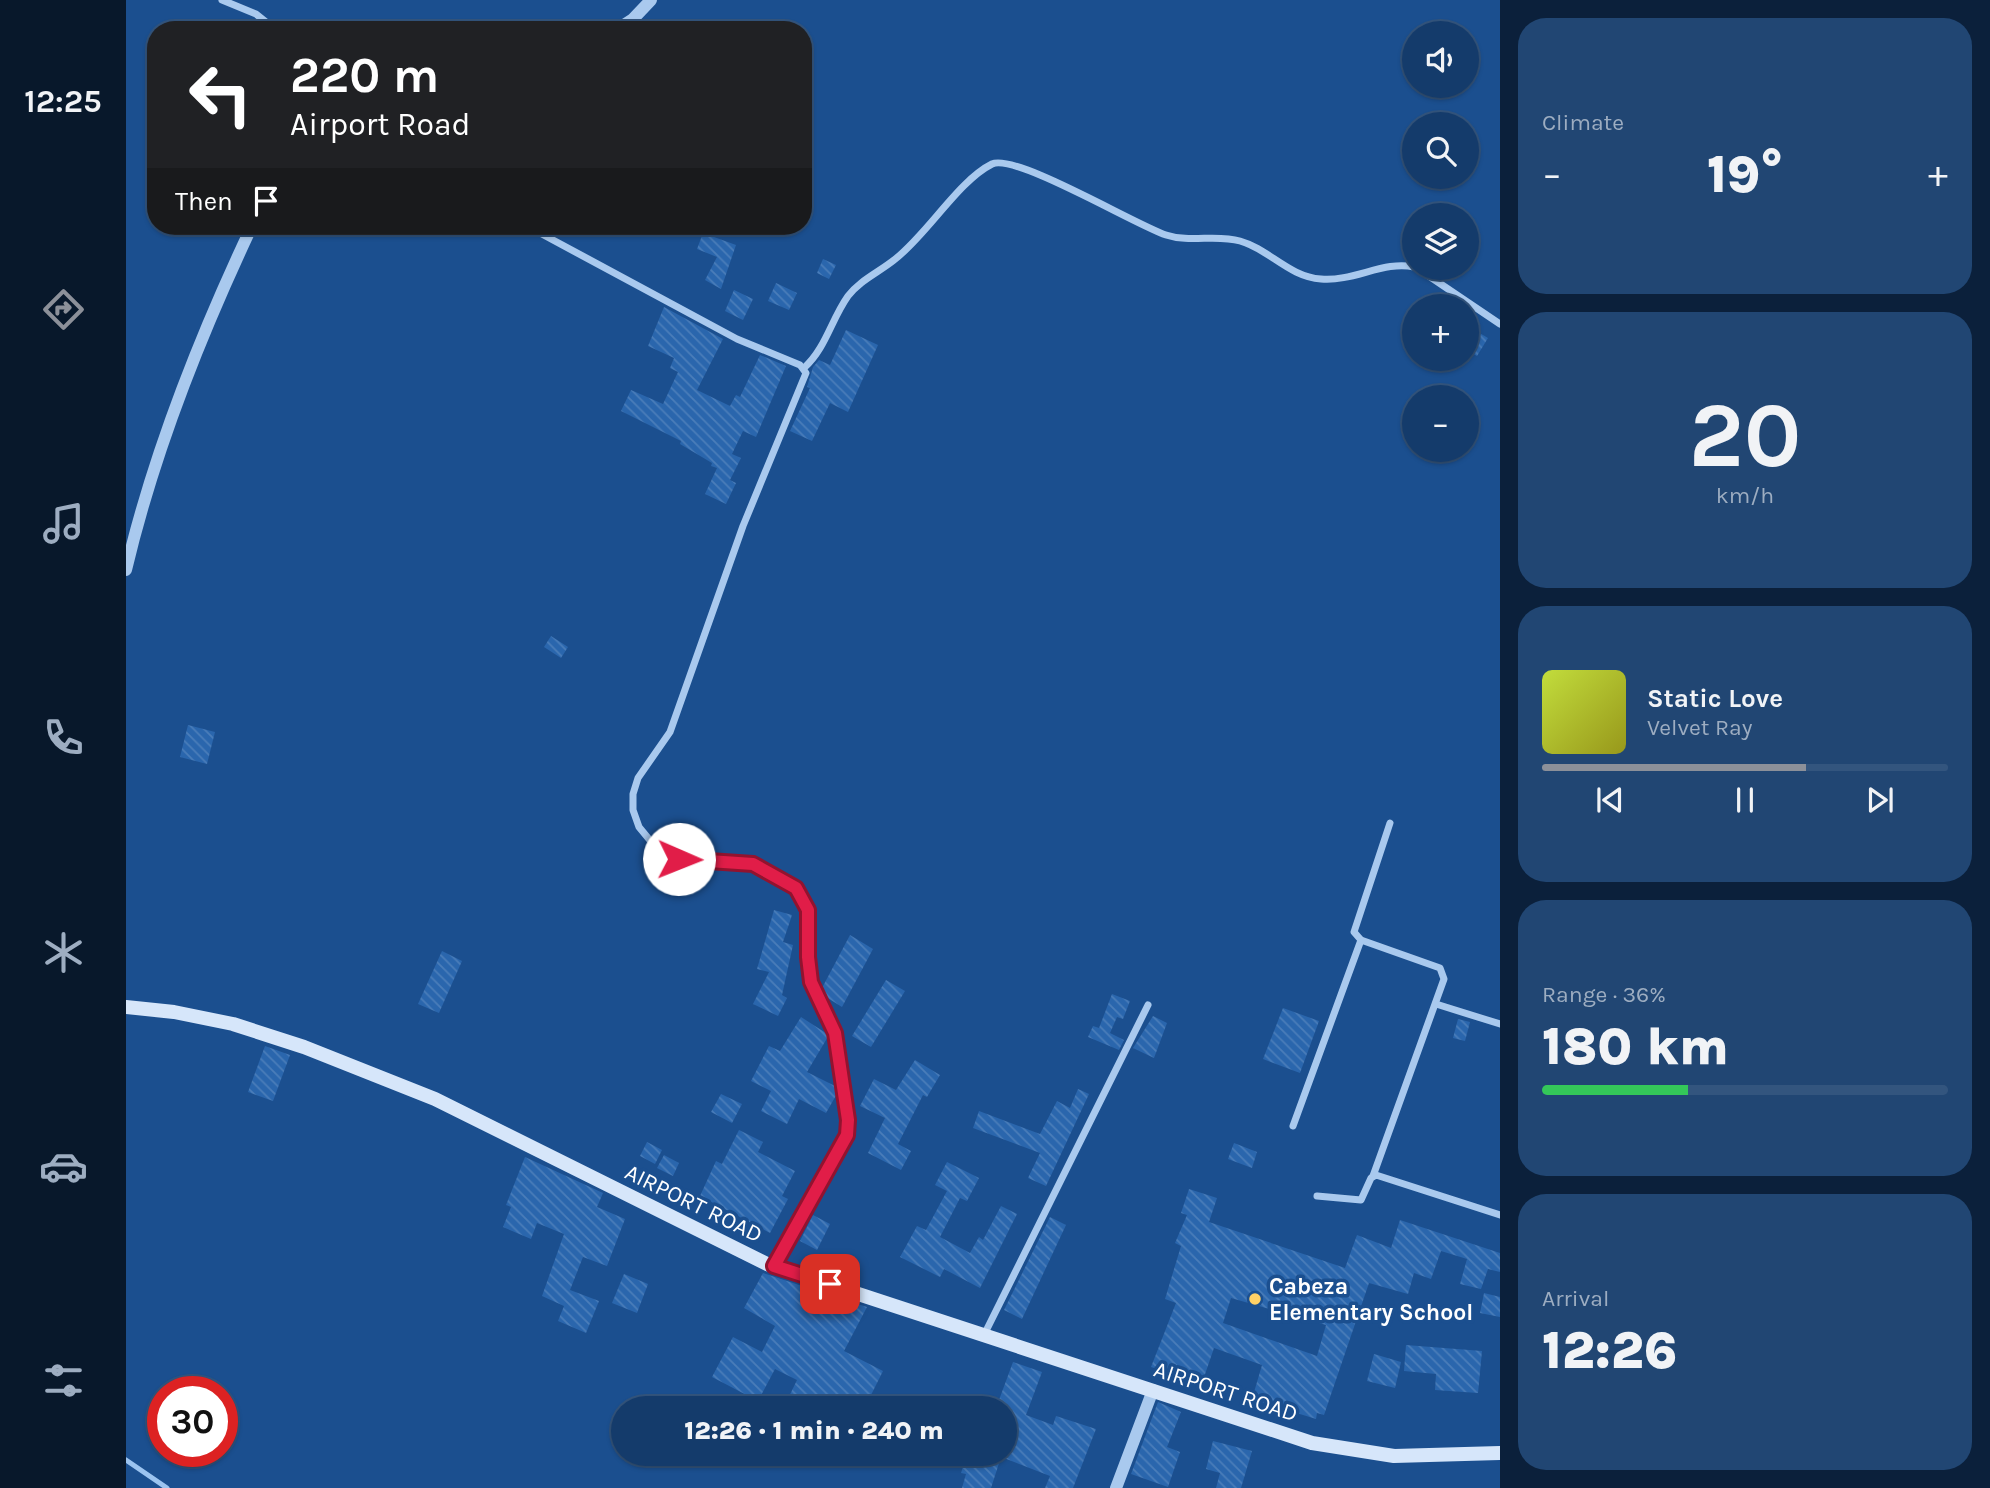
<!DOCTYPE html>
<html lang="en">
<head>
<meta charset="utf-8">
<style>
  :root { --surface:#143b6b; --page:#214673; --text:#f1f3f6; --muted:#9dadc1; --line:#33557e; --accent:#8c9099 }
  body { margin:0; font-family:Karla,sans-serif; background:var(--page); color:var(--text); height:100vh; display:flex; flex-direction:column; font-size:26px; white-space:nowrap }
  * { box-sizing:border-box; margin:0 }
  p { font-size:23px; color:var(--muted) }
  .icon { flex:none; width:38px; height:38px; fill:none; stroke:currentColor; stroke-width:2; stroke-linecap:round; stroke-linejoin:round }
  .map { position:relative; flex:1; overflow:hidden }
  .panel { display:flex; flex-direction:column; gap:18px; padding:18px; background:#0b203b; width:490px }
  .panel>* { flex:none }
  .hud { position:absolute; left:21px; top:21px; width:665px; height:214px; border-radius:28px; box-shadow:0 2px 5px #0004,0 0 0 2px var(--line); background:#202124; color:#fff; overflow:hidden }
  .buttons { position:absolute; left:1276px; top:21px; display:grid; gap:14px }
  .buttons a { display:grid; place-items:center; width:77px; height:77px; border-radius:50%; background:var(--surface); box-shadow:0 2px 5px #0004,0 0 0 2px var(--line); font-size:35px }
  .speed { position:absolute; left:21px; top:1376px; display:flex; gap:14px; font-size:35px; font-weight:700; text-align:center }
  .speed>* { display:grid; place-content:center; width:91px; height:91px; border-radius:50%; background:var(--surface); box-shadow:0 2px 5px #0004,0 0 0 2px var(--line); line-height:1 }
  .speed .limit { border:10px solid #d22; background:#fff; color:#111 }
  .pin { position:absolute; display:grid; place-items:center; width:60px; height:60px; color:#fff; margin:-30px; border-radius:14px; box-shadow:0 4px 10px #0006 }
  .me { position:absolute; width:77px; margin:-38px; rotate:91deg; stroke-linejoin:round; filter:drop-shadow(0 0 5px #0008) }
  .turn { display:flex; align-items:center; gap:24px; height:147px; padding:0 28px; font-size:32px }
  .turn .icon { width:91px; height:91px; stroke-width:2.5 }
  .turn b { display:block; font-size:49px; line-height:60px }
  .then { display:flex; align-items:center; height:66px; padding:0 28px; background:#0003; gap:14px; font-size:26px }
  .big { font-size:52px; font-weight:800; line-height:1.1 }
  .panel .card { flex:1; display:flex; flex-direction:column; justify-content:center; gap:10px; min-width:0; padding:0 24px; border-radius:28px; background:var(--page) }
  .panel .dial { align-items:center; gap:0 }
  .dial b { font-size:91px; line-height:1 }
  .song { display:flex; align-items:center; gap:21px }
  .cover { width:84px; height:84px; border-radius:10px; background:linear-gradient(135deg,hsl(70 70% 55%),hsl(60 70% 35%)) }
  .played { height:7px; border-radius:4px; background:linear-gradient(90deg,var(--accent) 65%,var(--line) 65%) }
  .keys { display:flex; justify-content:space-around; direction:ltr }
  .heat { display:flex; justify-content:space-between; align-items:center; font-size:38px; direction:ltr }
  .charge { height:10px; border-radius:5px; background:linear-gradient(90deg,#34c759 36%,var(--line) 0) }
  .trip { position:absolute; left:485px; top:1396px; width:406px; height:70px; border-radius:35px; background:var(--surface); box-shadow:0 2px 5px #0004,0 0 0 2px var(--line); font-weight:800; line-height:70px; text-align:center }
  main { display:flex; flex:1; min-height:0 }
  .tab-bar { display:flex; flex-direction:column; width:126px; justify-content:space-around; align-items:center; background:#08182b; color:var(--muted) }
  .tab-bar .icon { width:49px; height:49px }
  .tab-bar .on { color:var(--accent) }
  .tab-bar b { font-size:32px; color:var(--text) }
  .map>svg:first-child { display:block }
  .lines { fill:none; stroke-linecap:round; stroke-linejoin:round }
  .stream { stroke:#9cc4f0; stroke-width:5 }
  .building { fill:url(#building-back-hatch); fill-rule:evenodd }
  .minor { stroke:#a9c9ee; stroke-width:7 }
  .tertiary { stroke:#a9c9ee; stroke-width:12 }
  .secondary { stroke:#d6e6fa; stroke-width:14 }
  .route-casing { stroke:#92132f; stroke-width:18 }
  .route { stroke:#e11d48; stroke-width:12 }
  .poi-dot { fill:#ffd166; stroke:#1b4f8f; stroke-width:2.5 }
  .labels { text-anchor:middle; stroke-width:7; stroke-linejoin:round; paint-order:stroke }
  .street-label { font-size:23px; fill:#fff; stroke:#1b4f8f }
  .poi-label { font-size:23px; font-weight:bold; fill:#fff; stroke:#1b4f8f; text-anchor:start }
</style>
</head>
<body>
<main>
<nav class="tab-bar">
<b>12:25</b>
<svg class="icon on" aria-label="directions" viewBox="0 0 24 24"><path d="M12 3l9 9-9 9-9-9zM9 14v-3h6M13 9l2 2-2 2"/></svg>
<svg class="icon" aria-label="music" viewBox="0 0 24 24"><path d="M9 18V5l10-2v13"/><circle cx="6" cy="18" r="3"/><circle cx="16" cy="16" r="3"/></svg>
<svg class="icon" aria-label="phone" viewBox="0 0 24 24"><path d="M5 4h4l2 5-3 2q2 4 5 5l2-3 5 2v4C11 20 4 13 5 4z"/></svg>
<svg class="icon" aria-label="climate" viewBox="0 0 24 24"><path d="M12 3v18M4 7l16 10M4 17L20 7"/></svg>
<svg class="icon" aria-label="car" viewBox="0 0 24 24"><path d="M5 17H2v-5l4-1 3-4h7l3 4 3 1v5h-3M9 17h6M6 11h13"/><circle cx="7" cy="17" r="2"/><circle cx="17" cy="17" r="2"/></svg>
<svg class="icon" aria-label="filters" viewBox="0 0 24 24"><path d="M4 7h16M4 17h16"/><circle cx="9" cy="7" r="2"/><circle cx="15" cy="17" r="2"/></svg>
</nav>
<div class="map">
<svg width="1374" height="1488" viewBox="0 0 1374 1488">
  <defs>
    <pattern id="building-back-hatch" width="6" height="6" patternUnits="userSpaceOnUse" patternTransform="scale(1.75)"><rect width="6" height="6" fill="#2a66ad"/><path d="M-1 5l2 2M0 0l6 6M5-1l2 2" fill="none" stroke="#4a7db9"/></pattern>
  </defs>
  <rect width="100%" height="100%" fill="#1b4f8f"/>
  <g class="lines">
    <path class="stream" d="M0,1460L41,1488"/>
  </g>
  <g class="building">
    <path d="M577,233L610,245L595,289L579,280L591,257L571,249Z"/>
    <path d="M697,259L710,265L703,279L691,273Z"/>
    <path d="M650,283L671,293L663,310L642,301Z"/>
    <path d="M608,290L627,299L617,320L599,311Z"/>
    <path d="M538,307L597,339L571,390L604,406L610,395L614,397L634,355L660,366L630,437L617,431L606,454L615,458L604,480L610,483L600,504L579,494L591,468L585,466L586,463L554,444L555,441L495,411L505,390L537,404L552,372L544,368L548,358L522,346Z"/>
    <path d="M1340,325L1362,338L1351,356L1340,350Z"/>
    <path d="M720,330L752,345L722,412L704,403L686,441L664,431L684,388L681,387L687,367L693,360L704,365Z"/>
    <path d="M425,636L442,647L435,658L418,647Z"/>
    <path d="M62,725L89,732L81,764L54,757Z"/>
    <path d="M648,910L666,915L657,942L667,945L656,995L661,998L652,1016L627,1004L643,972L631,969Z"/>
    <path d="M724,935L747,949L716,1007L700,997L696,988Z"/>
    <path d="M316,951L336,961L313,1013L292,1004Z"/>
    <path d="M760,980L779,991L745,1047L726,1036Z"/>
    <path d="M986,994L1004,1001L997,1019L991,1017L984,1033L998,1040L993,1050L962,1037L967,1026L973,1028Z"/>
    <path d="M1157,1008L1193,1021L1174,1073L1137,1059Z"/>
    <path d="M1027,1016L1041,1023L1028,1058L1007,1048Z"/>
    <path d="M675,1017L703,1035L681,1072L711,1087L712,1092L700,1113L673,1099L661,1124L635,1111L645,1091L625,1081L643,1046L654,1051Z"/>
    <path d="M1332,1019L1344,1022L1339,1041L1327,1038Z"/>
    <path d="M139,1046L164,1055L147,1101L122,1092Z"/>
    <path d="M789,1060L814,1075L801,1097L797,1095L772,1144L785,1151L775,1170L742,1153L759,1118L734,1106L748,1079L770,1090Z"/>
    <path d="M952,1089L963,1094L920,1186L902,1178L914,1153L847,1128L853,1111L914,1134L931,1101L944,1108Z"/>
    <path d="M595,1094L616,1104L606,1123L585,1112Z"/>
    <path d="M613,1130L637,1142L632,1152L669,1171L656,1196L662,1199L644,1233L574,1196L590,1161L596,1164Z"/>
    <path d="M521,1142L536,1150L529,1164L514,1156Z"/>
    <path d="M1108,1143L1131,1152L1126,1168L1102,1159Z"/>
    <path d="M538,1155L553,1163L547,1176L531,1168Z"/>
    <path d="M399,1157L477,1193L471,1207L499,1219L481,1266L457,1257L444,1290L473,1301L460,1333L432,1321L438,1306L416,1296L438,1234L411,1223L405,1239L377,1227L385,1207L380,1205Z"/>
    <path d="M821,1162L853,1178L841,1201L834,1198L814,1237L844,1253L853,1237L857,1240L875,1206L891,1214L854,1288L818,1269L814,1277L774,1257L791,1226L800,1230L821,1191L809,1185Z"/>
    <path d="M1063,1189L1091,1198L1083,1222L1219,1268L1231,1235L1265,1248L1274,1220L1374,1253V1272L1362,1269L1355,1289L1334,1284L1341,1259L1315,1251L1305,1279L1288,1273L1282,1294L1243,1283L1198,1415L1191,1413L1190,1419L1126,1399L1136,1365L1088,1348L1076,1383L1025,1367L1050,1303L1039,1299L1055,1246L1049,1243L1061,1215L1055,1213ZM1105,1298L1200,1325L1191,1356L1097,1323Z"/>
    <path d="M687,1215L704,1224L691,1250L674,1241Z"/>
    <path d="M924,1217L940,1225L896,1319L878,1310Z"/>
    <path d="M637,1273L679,1287L710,1303L713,1298L741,1307L718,1351L757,1371L738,1409H657L671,1380L649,1369L632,1401L586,1377L607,1337L636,1352L649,1326L618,1308Z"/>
    <path d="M498,1274L522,1284L511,1313L486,1303Z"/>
    <path d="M1358,1293L1374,1297V1317L1354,1313Z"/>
    <path d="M1280,1345L1356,1351L1352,1393L1309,1390L1310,1374L1278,1371Z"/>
    <path d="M1248,1354L1275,1362L1269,1388L1241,1381Z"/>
    <path d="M887,1362L916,1372L900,1415L927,1425L930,1416L970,1429L947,1488H919L924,1476L878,1458V1402L873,1400Z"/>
    <path d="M1032,1402L1055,1412L1041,1447L1054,1452L1042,1487L1005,1474Z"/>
    <path d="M1087,1441L1126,1451L1115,1488H1090L1094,1473L1080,1469Z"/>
    <path d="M841,1454H876L865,1488H836L840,1474L835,1473Z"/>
  </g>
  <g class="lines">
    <g class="minor">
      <path d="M96,0L130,14L150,30"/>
      <path d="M401,226L611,339L674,365L680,373L617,526L544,732L512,778L507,794V810L513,827L527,844L544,857L627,864L670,888L677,896L682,910V957L686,982L709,1033L722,1120L721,1135L648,1266"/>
      <path d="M1291,268L1374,324"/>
      <path d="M678,368C700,348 705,320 722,296C733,281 753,272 768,260C801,235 832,181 866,164C889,153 1008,224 1040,235C1064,243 1090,234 1114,241C1143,249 1163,277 1195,279C1227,282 1259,260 1288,267"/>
      <path d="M1310,1004L1374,1024"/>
      <path d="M1167,1126L1235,940"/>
      <path d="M1247,1176L1318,979L1314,968L1235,940L1228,932L1264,823"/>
      <path d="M1191,1196L1235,1200L1245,1178L1250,1175L1374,1215"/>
      <path d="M858,1335L1022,1005"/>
    </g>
    <g class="tertiary">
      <path d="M490,30L507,19L525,0"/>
      <path d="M0,570C28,451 74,336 126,226"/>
      <path d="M990,1488L1027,1390"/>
    </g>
    <path class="secondary" d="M0,1007L48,1012L107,1024L178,1047L309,1099L641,1264L1186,1443L1268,1456L1374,1453"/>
  </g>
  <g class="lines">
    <defs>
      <path id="route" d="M553,859L627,864L670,888L682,910V957L685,982L709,1033L722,1120L721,1135L648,1266L704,1284"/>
    </defs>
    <use href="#route" class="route-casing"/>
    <use href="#route" class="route"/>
  </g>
  <circle class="poi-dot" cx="1129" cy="1299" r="7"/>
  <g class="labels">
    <g class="street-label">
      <text transform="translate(568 1203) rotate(26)" y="8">AIRPORT ROAD</text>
      <text transform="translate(1100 1391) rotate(18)" y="8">AIRPORT ROAD</text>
    </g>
    <g class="poi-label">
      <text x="1143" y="1294">Cabeza<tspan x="1143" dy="26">Elementary School</tspan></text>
    </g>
  </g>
</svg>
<div class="buttons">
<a><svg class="icon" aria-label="sound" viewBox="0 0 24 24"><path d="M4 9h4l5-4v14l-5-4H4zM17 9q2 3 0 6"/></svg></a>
<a><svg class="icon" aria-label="search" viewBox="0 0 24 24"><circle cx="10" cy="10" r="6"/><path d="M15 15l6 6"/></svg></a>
<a><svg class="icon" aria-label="layers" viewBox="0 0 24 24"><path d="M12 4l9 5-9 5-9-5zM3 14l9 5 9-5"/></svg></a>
<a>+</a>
<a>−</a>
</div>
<div class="speed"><div class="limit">30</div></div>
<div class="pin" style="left:704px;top:1284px;background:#d93025"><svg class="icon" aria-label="arrive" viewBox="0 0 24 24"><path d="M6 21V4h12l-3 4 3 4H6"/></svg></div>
<svg class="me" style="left:553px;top:859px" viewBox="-20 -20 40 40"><circle r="19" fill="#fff"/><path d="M0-13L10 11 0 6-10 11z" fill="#e11d48"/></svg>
<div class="trip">12:26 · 1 min · 240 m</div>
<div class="hud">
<div class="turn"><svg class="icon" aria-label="left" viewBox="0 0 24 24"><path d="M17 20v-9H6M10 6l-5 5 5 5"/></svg><div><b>220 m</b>Airport Road</div></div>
<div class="then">Then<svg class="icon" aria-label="arrive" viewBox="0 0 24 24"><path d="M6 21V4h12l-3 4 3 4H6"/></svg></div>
</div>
</div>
<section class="panel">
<div class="card"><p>Climate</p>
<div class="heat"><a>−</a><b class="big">19°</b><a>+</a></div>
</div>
<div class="card dial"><b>20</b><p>km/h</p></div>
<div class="card">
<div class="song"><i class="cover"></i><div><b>Static Love</b><p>Velvet Ray</p></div></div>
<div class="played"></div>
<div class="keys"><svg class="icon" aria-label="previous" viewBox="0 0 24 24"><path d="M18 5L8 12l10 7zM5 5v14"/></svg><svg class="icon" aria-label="pause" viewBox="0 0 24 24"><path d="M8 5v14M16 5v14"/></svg><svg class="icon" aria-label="next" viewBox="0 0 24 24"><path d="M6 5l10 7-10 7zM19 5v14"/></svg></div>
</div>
<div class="card"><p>Range · 36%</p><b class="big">180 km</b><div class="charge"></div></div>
<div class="card"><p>Arrival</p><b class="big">12:26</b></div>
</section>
</main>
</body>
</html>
